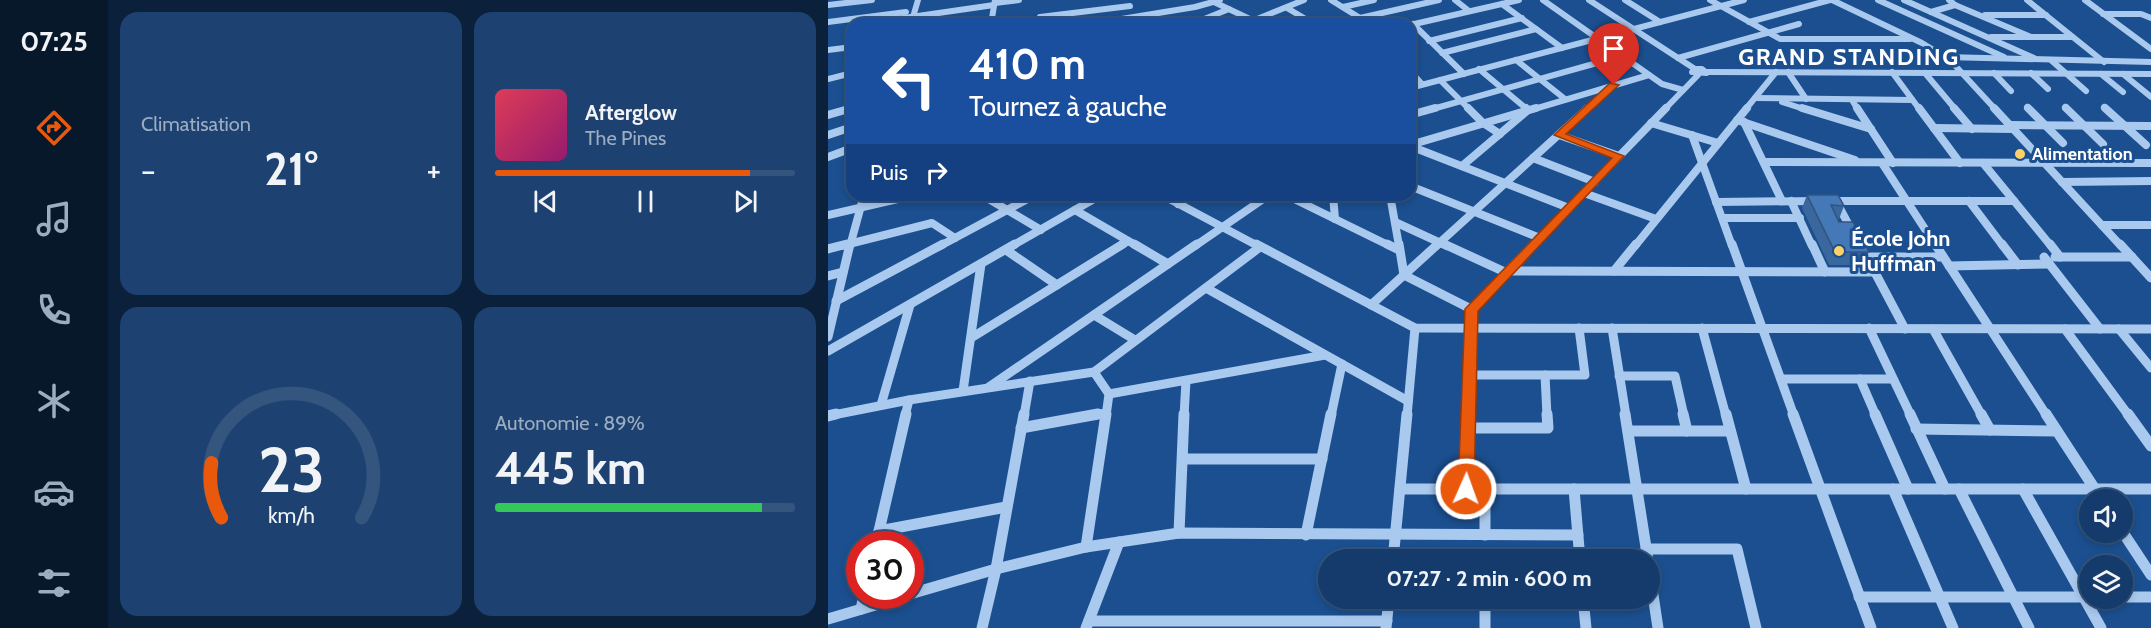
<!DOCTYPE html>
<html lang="fr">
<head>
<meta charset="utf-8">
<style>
  :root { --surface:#143b6b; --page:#1d4271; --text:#f1f3f6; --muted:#9dadc1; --line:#33557e; --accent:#ea580c }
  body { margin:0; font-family:Cabin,sans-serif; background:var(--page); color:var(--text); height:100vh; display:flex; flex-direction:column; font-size:22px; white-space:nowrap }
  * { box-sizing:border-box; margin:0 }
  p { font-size:20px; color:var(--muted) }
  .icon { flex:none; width:33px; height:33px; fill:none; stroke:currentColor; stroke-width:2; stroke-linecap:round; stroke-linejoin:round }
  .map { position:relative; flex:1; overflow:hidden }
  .details { display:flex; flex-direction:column; gap:12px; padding:12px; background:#0b203b; width:720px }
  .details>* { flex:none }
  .hud { position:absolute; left:18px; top:18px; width:570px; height:183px; border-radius:18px; box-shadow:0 3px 9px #0003,0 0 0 2px var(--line); background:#1a4fa0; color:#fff; overflow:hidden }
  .fabs { position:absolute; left:1251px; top:489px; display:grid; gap:12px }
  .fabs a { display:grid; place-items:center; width:54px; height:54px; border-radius:50%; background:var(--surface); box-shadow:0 3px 9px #0003,0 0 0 2px var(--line); font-size:30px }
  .speed { position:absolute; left:18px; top:531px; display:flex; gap:12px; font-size:30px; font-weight:700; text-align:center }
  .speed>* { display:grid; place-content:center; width:78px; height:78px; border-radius:50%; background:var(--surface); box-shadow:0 3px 9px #0003,0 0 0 2px var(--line); line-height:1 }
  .speed .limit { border:9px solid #d22; background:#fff; color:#111 }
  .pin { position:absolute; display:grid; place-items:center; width:51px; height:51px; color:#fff; margin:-62px -26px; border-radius:50% 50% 50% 0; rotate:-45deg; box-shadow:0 0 6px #0007 }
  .pin .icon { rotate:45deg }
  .me { position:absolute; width:66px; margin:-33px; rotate:2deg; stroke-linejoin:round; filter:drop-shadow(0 0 4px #0008) }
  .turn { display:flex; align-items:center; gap:21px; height:126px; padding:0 24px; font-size:27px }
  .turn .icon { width:78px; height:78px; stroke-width:2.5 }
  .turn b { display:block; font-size:42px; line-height:51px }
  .then { display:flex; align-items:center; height:57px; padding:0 24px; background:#0003; gap:12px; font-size:22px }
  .big { font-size:45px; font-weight:700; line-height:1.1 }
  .details .tile { flex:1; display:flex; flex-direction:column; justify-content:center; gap:9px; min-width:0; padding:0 21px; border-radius:18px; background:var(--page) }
  .details .dial { align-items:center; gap:0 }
  .dial svg { height:156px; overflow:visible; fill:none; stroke:var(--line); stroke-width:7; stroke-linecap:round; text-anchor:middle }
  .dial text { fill:var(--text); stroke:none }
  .song { display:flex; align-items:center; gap:18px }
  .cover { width:72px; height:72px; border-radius:9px; background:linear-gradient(135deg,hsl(350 70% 55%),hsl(320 70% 35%)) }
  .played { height:6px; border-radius:3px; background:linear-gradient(90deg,var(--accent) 85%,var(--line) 85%) }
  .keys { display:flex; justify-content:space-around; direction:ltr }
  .heat { display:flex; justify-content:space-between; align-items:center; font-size:33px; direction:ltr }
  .charge { height:9px; border-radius:4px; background:linear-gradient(90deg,#34c759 89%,var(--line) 0) }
  .details .tiles { flex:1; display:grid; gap:12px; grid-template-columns:repeat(2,1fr) }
  .trip { position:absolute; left:490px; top:549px; width:342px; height:60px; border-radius:30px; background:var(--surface); box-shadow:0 3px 9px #0003,0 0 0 2px var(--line); font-weight:700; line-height:60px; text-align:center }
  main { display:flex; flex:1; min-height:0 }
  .dock { display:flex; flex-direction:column; width:108px; justify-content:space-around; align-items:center; background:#08182b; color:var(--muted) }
  .dock .icon { width:42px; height:42px }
  .dock .active { color:var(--accent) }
  .dock b { font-size:27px; color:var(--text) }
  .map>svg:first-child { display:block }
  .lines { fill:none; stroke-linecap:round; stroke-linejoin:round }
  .minor-far3 { stroke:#a9c9ee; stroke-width:6 }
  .minor-far2 { stroke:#a9c9ee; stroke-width:8 }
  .minor-far1 { stroke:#a9c9ee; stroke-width:9 }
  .minor { stroke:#a9c9ee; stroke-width:11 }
  .wall { fill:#3a679d }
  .building { fill:#4478b7; stroke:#305480; stroke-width:1.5 }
  .route { fill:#ea580c; stroke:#983908; stroke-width:1.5 }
  .poi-dot { fill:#ffd166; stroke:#1b4f8f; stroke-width:2 }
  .labels { text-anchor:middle; stroke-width:6; stroke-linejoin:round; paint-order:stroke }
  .far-poi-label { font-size:18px; font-weight:bold; fill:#fff; stroke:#1b4f8f; text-anchor:start }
  .poi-label { font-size:22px; font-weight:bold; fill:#fff; stroke:#1b4f8f; text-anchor:start }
  .far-district-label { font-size:24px; font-weight:bold; letter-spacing:1.5px; fill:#fff; stroke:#1b4f8f }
</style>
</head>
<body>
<main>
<nav class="dock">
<b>07:25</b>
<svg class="icon active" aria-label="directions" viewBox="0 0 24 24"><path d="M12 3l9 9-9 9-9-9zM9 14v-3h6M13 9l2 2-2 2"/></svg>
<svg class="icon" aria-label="music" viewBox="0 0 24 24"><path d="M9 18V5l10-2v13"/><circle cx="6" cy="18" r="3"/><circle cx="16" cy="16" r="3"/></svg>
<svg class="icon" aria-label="phone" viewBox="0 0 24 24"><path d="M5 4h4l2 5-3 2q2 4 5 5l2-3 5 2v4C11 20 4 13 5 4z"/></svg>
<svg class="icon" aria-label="climate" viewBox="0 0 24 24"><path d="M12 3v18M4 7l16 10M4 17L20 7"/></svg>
<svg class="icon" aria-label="car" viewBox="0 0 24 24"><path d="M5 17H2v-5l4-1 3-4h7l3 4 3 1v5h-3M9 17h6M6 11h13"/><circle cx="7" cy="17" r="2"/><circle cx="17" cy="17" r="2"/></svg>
<svg class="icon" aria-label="filters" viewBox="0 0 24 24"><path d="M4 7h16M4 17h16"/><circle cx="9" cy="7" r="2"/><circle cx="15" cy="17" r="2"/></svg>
</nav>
<section class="details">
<div class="tiles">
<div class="tile"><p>Climatisation</p>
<div class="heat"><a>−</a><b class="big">21°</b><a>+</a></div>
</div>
<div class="tile">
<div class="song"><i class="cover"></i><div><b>Afterglow</b><p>The Pines</p></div></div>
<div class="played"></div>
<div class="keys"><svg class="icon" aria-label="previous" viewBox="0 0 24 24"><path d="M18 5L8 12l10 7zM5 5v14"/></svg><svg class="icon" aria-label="pause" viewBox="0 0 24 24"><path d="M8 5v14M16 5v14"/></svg><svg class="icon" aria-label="next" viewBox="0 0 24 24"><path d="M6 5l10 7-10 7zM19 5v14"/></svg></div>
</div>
<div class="tile dial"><svg viewBox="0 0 100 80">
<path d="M14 69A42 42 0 1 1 86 69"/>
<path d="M14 69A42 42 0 0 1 9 41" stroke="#ea580c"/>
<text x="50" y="56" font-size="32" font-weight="700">23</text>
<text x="50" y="72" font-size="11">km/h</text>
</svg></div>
<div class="tile"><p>Autonomie · 89%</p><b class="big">445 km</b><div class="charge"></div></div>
</div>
</section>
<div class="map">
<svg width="1323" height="628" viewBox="0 0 1323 628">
  <rect width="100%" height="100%" fill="#1b4f8f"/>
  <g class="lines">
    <g class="minor-far3">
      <path d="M503,0L532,18L611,0"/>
      <path d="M627,0L641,11"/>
      <path d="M715,0L834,84L855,90"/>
      <path d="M761,0L867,69"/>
      <path d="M797,0L832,22"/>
      <path d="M882,0L952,39H1082"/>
      <path d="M1004,0L1094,43L1122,60L1168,110"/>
      <path d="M1050,0L1176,57"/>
      <path d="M1076,0L1206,58"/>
      <path d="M1121,0L1127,5L1203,37"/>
      <path d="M1199,0L1276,62"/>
      <path d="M1257,0L1323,49"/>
      <path d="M386,2L426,21"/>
      <path d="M167,3L191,0"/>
      <path d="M674,4L734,48"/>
      <path d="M0,5L44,0"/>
      <path d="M515,7L546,0"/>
      <path d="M459,8L486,24"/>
      <path d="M1103,12L1127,5"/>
      <path d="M1275,14H1313L1323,18"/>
      <path d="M1157,15H1218"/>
      <path d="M85,17L90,0"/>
      <path d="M212,17L302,6"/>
      <path d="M69,19L166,5"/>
      <path d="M0,22L78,12"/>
      <path d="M921,22L1002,0"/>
      <path d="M163,24L167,0"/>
      <path d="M263,24L367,7L392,0"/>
      <path d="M364,24L401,9"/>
      <path d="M417,24L476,0"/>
      <path d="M585,24L636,74"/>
      <path d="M582,25L691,0"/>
      <path d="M1163,37H1244"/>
      <path d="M601,41L694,18"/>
      <path d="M0,50L24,47"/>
      <path d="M614,53L708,29"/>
      <path d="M1117,57L1323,62"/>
      <path d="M850,58L971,24"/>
      <path d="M688,60L737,99"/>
      <path d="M1224,61L1258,91"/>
      <path d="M651,69L700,110"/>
      <path d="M867,69H874L879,73L864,72Z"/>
      <path d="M582,71L594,84"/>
      <path d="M879,72L1323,74"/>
      <path d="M960,72L978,99"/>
      <path d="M1064,72L1092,110"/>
      <path d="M1097,73L1128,110"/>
      <path d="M1166,73L1183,91"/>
      <path d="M1203,73L1220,89"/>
      <path d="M1273,74L1295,92"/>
      <path d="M1295,74L1323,97"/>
      <path d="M0,79L24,73"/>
      <path d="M612,80L642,110"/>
      <path d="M582,88L916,0"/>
      <path d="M927,98L1084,100"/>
      <path d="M1024,100L1030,110"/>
      <path d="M954,102L979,110"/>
      <path d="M1199,107L1202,110"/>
      <path d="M1237,107L1240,110"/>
      <path d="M1276,107L1279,110"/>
      <path d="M19,110L24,108"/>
      <path d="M601,110L794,56"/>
      <path d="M703,110L821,75"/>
      <path d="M759,110L786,85"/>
      <path d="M836,110L870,75"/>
      <path d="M917,110L948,72"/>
    </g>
    <g class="minor-far2">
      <path d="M640,108L655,123L672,134"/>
      <path d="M974,108L1043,129"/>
      <path d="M1029,108L1065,163"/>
      <path d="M1091,108L1132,163"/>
      <path d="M1126,108L1144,129"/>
      <path d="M1166,108L1293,246"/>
      <path d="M1200,108L1235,143"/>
      <path d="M1238,108L1275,144"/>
      <path d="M1277,108L1318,145"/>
      <path d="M0,115L24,108"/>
      <path d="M582,115L607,108"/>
      <path d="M909,120L1027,160"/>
      <path d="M916,122L954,201"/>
      <path d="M823,123L890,143"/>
      <path d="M1182,125L1323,126"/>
      <path d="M1106,128L1186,129"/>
      <path d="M0,135L24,127"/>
      <path d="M731,135L791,156"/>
      <path d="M864,135L904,246"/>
      <path d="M582,145L708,108"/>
      <path d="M582,146L741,208"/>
      <path d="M0,157L24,148"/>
      <path d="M705,158L767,182"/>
      <path d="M936,162L1323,163"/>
      <path d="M1054,163L1108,246"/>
      <path d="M1155,163L1223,246"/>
      <path d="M634,166L700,110L698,108"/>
      <path d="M1234,182L1323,181"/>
      <path d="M582,186L712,238"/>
      <path d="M756,193L828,219"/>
      <path d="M154,195L213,230"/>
      <path d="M334,195L430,246"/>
      <path d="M458,195L562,246"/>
      <path d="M505,195L507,219"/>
      <path d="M562,195L571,246"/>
      <path d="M963,201L984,246"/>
      <path d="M1002,201H1186"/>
      <path d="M1008,201L1024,231"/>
      <path d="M1141,201L1175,246"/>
      <path d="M888,202L988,201"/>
      <path d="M350,204L364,195"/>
      <path d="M247,210L309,246"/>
      <path d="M0,215L87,195"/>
      <path d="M895,218H972"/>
      <path d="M567,222L619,246"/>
      <path d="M1274,225H1323"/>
      <path d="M13,246L104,223L127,238"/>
      <path d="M22,246L36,195"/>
      <path d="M112,246L207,195"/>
      <path d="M184,246L273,195"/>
      <path d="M292,246L300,241"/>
      <path d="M367,246L441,195"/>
      <path d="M608,246L760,108"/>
      <path d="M704,246L838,108"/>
      <path d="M807,246L919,108"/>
    </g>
    <g class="minor-far1">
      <path d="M306,244L340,264"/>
      <path d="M428,244L587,328L1323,329"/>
      <path d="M559,244L571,250"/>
      <path d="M571,244L576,275L643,309"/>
      <path d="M616,244L679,273"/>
      <path d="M904,244L966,416"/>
      <path d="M984,244L997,272"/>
      <path d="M1107,244L1219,416"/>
      <path d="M1174,244L1190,265"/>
      <path d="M1222,244L1232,257"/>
      <path d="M1292,244L1323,278"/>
      <path d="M1034,248L1077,329"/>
      <path d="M0,249L19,244"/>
      <path d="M178,250L229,285"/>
      <path d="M1039,257H1115"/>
      <path d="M1216,257L1272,329"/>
      <path d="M1227,257H1304"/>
      <path d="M1121,266L1221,264"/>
      <path d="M681,271L1047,272"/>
      <path d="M786,271L808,244"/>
      <path d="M0,276L15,272"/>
      <path d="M378,288L580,401"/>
      <path d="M8,301L115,244"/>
      <path d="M543,305L610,244"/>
      <path d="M266,315L307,340"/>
      <path d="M784,328L798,416"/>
      <path d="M874,328L898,416"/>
      <path d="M1041,328L1083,416"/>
      <path d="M1105,329L1154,416"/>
      <path d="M1237,329L1301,416"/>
      <path d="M1291,329L1323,368"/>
      <path d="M0,337L22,244"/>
      <path d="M143,338L295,244"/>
      <path d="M0,351L187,244"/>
      <path d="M266,372L281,394L278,416"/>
      <path d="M641,375H757L751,328"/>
      <path d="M717,375L719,416"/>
      <path d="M791,376H847L856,416"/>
      <path d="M953,379H1065"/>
      <path d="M1032,379L1048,416"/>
      <path d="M161,387L369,244"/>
      <path d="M135,391L153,264"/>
      <path d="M281,394L497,355"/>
      <path d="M53,405L82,305"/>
      <path d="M0,416L81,400L266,372L432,247"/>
      <path d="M77,416L81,400"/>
      <path d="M196,416L202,381"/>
      <path d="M261,416L278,413"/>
      <path d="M356,416L358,381"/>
      <path d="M503,416L514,364"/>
      <path d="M579,416L587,328"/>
      <path d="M640,416L643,309L706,244"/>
    </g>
    <g class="minor">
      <path d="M797,414L820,560"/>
      <path d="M855,414L859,431"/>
      <path d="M898,414L918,489"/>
      <path d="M965,414L1043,628"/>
      <path d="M1047,414L1080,489"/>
      <path d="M1082,414L1117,489"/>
      <path d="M1153,414L1162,430"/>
      <path d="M1218,414L1274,500"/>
      <path d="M1300,414L1323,446"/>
      <path d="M0,416L8,414"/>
      <path d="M193,428L270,414"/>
      <path d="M640,428H720L719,414"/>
      <path d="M1088,429L1229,431"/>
      <path d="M800,431H902"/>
      <path d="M355,459H494"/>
      <path d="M572,489H1323"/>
      <path d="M638,489L640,414"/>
      <path d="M657,489V535"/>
      <path d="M746,489L752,560"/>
      <path d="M1065,489L1125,628"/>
      <path d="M1131,489L1201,628"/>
      <path d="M1195,489L1273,628"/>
      <path d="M51,531L178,507"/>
      <path d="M1294,531L1323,575"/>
      <path d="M351,533L356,414"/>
      <path d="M478,535L503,414"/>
      <path d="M48,544L78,414"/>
      <path d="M258,547L278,414"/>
      <path d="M818,549H909L928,628"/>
      <path d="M565,560L579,414"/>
      <path d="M822,575L830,628"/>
      <path d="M82,594L168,569L258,547L351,533L750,535"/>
      <path d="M1031,597H1262"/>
      <path d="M1294,597H1323"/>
      <path d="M657,598V628"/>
      <path d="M755,598L758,628"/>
      <path d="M33,609L36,596"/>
      <path d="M0,619L78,596"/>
      <path d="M261,621H559"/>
      <path d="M154,628L168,569L196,414"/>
      <path d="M258,628L291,542"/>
      <path d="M558,628L561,598"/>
    </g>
  </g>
  <path class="wall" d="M979,195L1016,206L1011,219H1009L1011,222L1041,252L1035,265H1001L974,208Z"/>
  <path class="building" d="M979,195H1010L1016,206L1003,205L1011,222H1025L1041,252H1007Z"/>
  <path class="route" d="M782,83L791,85L738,134L796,156L650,311L646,489L644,494L638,496L632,494L630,489L637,309L784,158L726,135Z"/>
  <g class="poi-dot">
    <circle cx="1192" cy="154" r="6"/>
    <circle cx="1011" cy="251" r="6"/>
  </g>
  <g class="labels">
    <g class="far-poi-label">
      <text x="1204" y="160">Alimentation</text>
    </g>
    <g class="poi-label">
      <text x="1023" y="246">École John<tspan x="1023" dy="25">Huffman</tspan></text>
    </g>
    <g class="far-district-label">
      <text x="1021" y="65">GRAND STANDING</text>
    </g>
  </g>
</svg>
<div class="fabs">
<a><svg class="icon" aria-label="sound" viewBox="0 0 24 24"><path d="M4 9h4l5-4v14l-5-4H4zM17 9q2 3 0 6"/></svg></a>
<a><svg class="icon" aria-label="layers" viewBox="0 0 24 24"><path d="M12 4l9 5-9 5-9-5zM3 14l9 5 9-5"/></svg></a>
</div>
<div class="speed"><div class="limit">30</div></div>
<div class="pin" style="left:786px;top:85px;background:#d93025"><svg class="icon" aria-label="arrive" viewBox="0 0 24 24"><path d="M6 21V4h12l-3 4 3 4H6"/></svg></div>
<svg class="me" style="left:638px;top:489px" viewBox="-20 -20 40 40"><circle r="17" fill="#ea580c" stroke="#fff" stroke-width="3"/><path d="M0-11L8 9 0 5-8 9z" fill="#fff"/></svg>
<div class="trip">07:27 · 2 min · 600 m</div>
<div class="hud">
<div class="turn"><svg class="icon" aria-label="left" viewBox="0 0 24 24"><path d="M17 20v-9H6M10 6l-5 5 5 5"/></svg><div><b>410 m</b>Tournez à gauche</div></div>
<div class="then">Puis<svg class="icon" aria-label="right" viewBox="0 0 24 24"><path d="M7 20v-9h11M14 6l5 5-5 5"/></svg></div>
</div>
</div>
</main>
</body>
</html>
